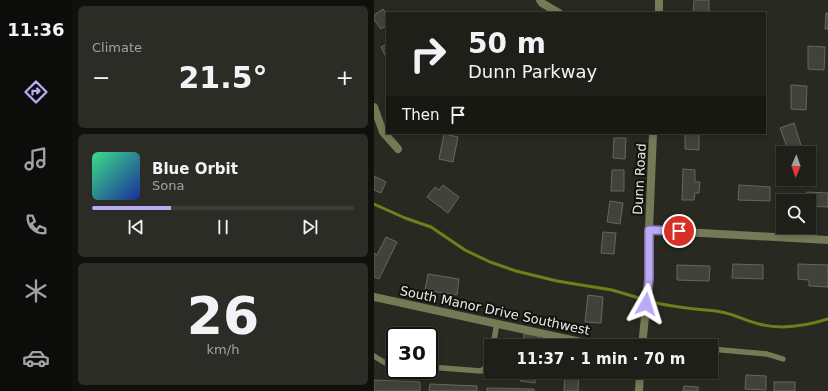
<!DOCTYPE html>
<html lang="en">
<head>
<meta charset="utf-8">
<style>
  :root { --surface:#1e1f18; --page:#2b2c25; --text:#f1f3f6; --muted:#a1a2a2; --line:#3c3d37; --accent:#bbaaf6 }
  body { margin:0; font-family:"DejaVu Sans",sans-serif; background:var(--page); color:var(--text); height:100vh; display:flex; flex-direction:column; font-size:15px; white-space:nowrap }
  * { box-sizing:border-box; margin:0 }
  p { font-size:13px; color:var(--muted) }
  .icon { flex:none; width:22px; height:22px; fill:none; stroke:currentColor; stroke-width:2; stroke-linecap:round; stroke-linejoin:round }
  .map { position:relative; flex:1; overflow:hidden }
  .sheet { display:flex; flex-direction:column; gap:6px; padding:6px; background:#10110d; width:302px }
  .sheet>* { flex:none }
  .top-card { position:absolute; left:12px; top:12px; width:380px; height:122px; border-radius:0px; box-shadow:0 2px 6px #0003,0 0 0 1px var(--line); background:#1e1f18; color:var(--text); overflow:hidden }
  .needle { width:26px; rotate:182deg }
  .controls { position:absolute; left:402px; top:146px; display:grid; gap:8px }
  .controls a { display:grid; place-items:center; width:40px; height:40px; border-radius:0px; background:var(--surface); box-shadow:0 2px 6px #0003,0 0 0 1px var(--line); font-size:20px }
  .speed { position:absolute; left:12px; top:327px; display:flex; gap:8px; font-size:20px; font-weight:700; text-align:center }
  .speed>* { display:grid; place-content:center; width:52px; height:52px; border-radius:50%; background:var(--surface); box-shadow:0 2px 6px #0003,0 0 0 1px var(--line); line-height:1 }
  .speed .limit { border:2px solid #111; border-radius:6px; background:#fff; color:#111 }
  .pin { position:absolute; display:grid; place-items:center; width:34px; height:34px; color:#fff; margin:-17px; border:2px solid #fff; border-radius:50%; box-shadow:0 1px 4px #0007 }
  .me { position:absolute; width:44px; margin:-22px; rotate:6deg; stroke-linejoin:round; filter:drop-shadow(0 0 3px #0008) }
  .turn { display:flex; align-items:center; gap:14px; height:84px; padding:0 16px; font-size:18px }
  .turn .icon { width:52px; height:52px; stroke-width:2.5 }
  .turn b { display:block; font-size:28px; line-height:34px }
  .then { display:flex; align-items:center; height:38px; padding:0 16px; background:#0003; gap:8px; font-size:15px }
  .big { font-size:30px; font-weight:700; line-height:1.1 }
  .sheet .tile { flex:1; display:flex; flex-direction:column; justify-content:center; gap:6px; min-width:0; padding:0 14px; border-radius:6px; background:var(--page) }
  .sheet .dial { align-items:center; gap:0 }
  .dial b { font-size:52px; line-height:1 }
  .song { display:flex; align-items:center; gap:12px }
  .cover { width:48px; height:48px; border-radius:6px; background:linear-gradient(135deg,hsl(150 70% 55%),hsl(230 70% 35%)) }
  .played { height:4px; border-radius:2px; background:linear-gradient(90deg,var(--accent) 30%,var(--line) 30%) }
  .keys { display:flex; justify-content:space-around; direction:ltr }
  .heat { display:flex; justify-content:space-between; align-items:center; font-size:22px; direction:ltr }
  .trip { position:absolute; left:110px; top:339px; width:234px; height:40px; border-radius:0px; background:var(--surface); box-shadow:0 2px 6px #0003,0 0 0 1px var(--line); font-weight:700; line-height:40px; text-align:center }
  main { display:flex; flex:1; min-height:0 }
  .dock { display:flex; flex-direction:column; width:72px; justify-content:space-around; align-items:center; background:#0c0c0a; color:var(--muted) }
  .dock .icon { width:28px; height:28px }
  .dock .current { color:var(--accent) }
  .dock b { font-size:18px; color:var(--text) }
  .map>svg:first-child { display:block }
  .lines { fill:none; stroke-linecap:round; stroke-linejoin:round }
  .stream { stroke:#747c1c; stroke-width:3 }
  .building { fill:#414239; stroke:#66675e }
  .lane { stroke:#757956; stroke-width:5.5 }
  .street { stroke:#757956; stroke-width:8 }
  .route-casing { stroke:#7a6ea0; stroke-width:10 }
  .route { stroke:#bbaaf6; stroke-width:7 }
  .labels { text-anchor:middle; stroke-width:4; stroke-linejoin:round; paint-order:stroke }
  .street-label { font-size:13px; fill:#ebece7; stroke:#11110d }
</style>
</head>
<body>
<main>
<nav class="dock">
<b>11:36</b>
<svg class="icon current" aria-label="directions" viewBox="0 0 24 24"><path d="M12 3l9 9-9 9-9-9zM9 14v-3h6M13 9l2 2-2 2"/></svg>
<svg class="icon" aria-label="music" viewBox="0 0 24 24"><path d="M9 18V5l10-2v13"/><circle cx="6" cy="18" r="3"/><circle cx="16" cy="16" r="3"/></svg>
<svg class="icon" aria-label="phone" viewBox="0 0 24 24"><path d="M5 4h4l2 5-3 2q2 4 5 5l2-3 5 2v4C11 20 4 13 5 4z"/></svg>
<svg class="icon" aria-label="climate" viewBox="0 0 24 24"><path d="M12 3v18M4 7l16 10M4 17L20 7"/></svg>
<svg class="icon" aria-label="car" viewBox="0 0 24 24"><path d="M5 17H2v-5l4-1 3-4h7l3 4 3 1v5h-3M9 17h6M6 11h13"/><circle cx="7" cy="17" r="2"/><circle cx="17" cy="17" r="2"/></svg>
</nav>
<section class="sheet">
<div class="tile"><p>Climate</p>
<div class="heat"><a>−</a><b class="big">21.5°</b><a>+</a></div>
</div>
<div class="tile">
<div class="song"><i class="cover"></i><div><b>Blue Orbit</b><p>Sona</p></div></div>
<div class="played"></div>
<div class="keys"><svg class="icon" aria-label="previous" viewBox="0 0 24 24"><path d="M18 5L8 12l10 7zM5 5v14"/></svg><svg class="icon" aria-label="pause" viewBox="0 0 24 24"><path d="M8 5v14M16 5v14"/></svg><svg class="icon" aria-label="next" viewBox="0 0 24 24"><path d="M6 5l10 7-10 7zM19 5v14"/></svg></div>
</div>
<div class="tile dial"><b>26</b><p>km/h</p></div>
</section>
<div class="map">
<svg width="454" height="391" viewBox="0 0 454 391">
  <rect width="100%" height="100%" fill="#282920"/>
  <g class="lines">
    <g class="stream">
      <path d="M0,204L31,218L57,227L91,250L116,262L142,271L183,281L238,290L265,298"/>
      <path d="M277,302C291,305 305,307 320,309C329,310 338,310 347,312C360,314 372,321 385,324C408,330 432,326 454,319"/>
    </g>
  </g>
  <g class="building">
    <path d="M320,0H335V13H319Z"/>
    <path d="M9,9L13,15V25L7,29L0,20V15Z"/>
    <path d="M452,13H454V29H451Z"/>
    <path d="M13,44V59L7,47Z"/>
    <path d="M434,46L451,47L450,70L434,69Z"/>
    <path d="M417,85L433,86L432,110L417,109Z"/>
    <path d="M420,123L427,145L414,150L406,128Z"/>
    <path d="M311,133H325V150L311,149Z"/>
    <path d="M70,134L84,137L79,162L65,159Z"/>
    <path d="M240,138H252L251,159L239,158Z"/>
    <path d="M309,169L321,170V182H326L325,193H321L320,200H308Z"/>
    <path d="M238,170H250V191H237Z"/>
    <path d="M0,176L12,182L7,193L0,190Z"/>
    <path d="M69,185L85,197L74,213L53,197L61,187L65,190Z"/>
    <path d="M365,185L396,187V201L364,200Z"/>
    <path d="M433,192L454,193V207L435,206V201H432Z"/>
    <path d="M236,201L249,203L246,224L233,222Z"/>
    <path d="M229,232L242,233L240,254L227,253Z"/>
    <path d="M12,237L23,242L5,279L0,277V253L3,255Z"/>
    <path d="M359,264L389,265V279L358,278Z"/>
    <path d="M424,264L454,265V287L435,286V280L424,279Z"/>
    <path d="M303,265L336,266L335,281L303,280Z"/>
    <path d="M54,274L85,279L83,295L51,290Z"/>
    <path d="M214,295L229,297L227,323L211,322Z"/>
    <path d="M150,334L165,335L164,346H149Z"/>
    <path d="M147,372H162L161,383L146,381Z"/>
    <path d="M191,372H205L204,391H190Z"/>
    <path d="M372,375L392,376V390L371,389Z"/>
    <path d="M0,380L46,382V391H0Z"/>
    <rect x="400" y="382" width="21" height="9"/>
    <path d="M56,384L103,386V391H55Z"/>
    <path d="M310,386L324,387V391H309Z"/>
    <path d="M113,388L160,389V391H113Z"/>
  </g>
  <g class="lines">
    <g class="lane">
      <path d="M268,345L283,346"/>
      <path d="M119,346L123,323"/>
      <path d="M337,349L393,354L409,359"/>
      <path d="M0,356L13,364L21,365"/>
      <path d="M55,367L107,371L115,365L117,355"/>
    </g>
    <g class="street">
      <path d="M166,0L168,3L185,13"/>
      <path d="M285,13V0"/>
      <path d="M0,107L9,132L24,149"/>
      <path d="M275,230L454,240"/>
      <path d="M0,297L207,342L261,346"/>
      <path d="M268,346L275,279V230L279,133"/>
      <path d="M265,391L266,372"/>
    </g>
  </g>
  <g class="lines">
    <defs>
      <path id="route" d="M272,304L275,279V230L305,231"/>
    </defs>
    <use href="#route" class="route-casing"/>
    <use href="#route" class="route"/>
  </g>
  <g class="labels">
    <g class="street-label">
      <text transform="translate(265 179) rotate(-87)" y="5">Dunn Road</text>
      <text transform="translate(121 310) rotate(12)" y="5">South Manor Drive Southwest</text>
    </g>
  </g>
</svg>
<div class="controls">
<a><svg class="needle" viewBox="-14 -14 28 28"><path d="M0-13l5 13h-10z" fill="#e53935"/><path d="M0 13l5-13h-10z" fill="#a1a2a2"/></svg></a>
<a><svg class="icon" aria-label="search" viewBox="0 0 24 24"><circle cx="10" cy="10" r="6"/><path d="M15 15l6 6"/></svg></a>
</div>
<div class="speed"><div class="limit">30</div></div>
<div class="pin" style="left:305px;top:231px;background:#d93025"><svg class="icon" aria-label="arrive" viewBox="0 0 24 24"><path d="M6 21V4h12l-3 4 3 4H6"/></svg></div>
<svg class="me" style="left:272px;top:304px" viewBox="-20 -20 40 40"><path d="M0-17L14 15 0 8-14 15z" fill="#bbaaf6" stroke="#fff" stroke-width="4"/></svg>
<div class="trip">11:37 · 1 min · 70 m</div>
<div class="top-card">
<div class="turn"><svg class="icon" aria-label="right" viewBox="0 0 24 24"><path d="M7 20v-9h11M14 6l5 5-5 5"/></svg><div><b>50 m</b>Dunn Parkway</div></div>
<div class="then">Then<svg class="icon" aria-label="arrive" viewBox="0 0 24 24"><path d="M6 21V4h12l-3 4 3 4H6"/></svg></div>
</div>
</div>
</main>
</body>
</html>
